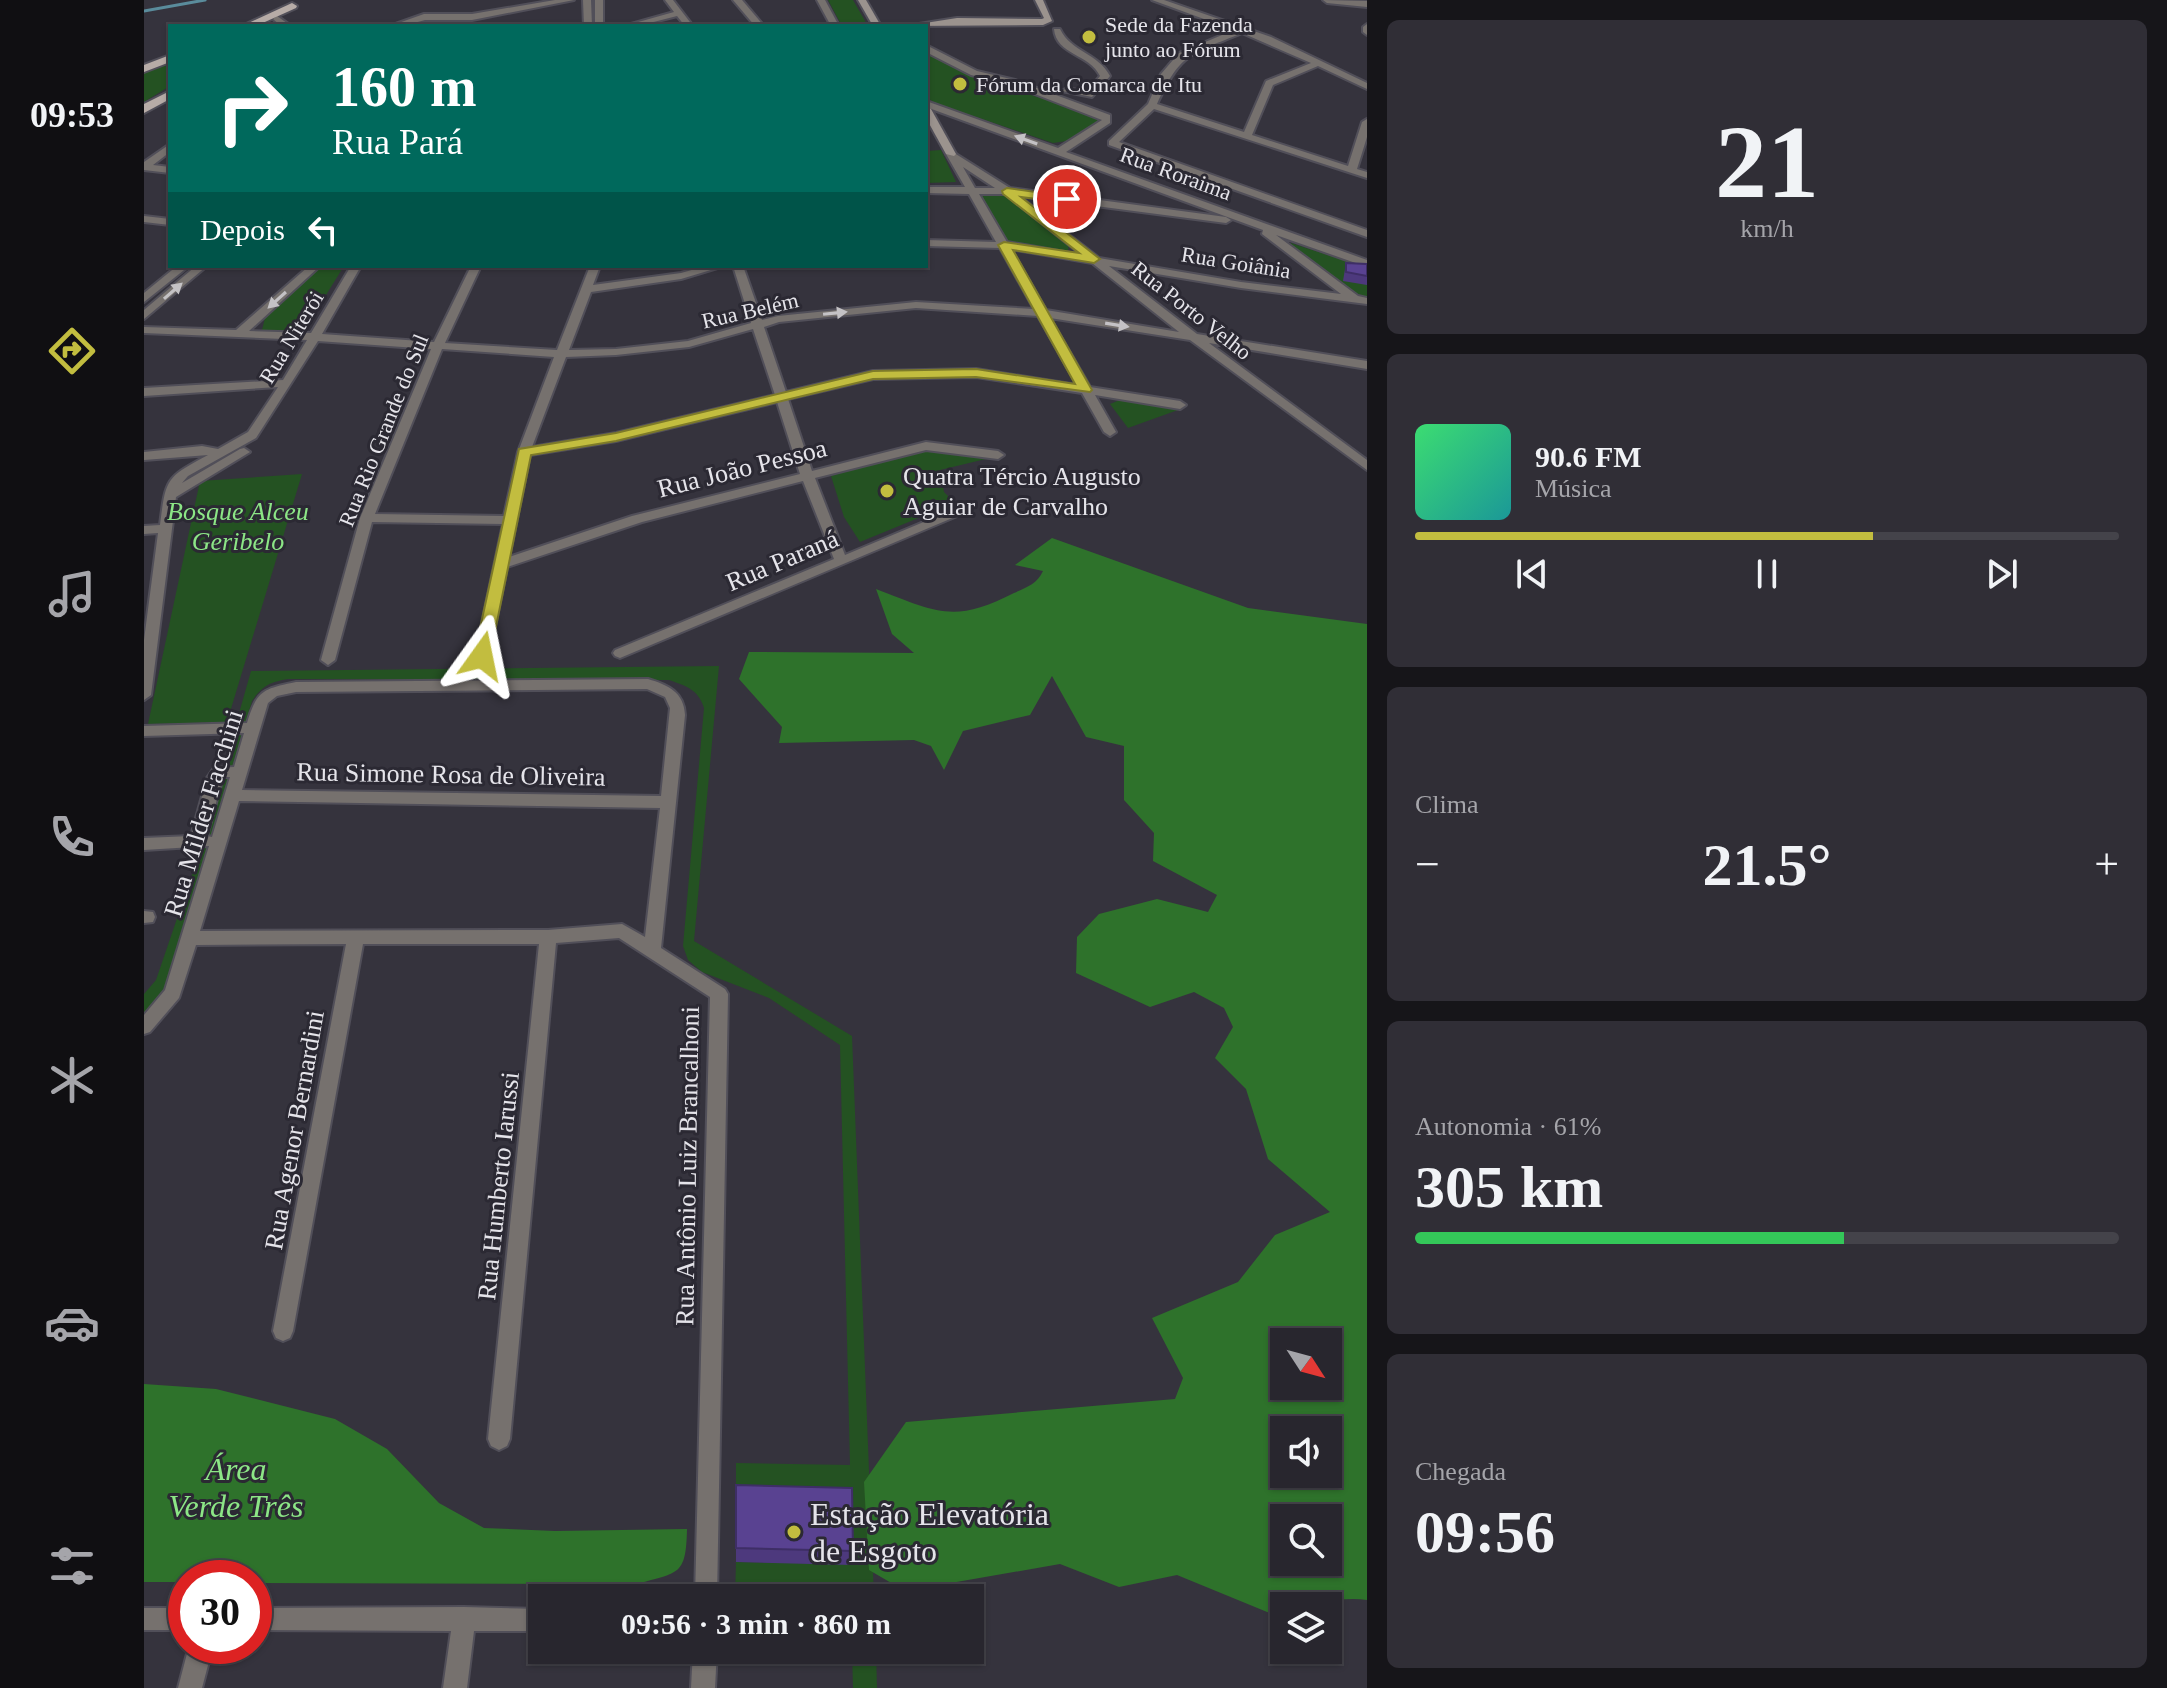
<!DOCTYPE html>
<html lang="pt">
<head>
<meta charset="utf-8">
<style>
  :root { --surface:#28262e; --page:#302e36; --text:#f1f3f6; --muted:#a5a5aa; --line:#44434a; --accent:#c2bd3f }
  body { margin:0; font-family:Georgia,serif; background:var(--page); color:var(--text); height:100vh; display:flex; flex-direction:column; font-size:30px; white-space:nowrap }
  * { box-sizing:border-box; margin:0 }
  p { font-size:26px; color:var(--muted) }
  .icon { flex:none; width:44px; height:44px; fill:none; stroke:currentColor; stroke-width:2; stroke-linecap:round; stroke-linejoin:round }
  .map { position:relative; flex:1; overflow:hidden }
  .sheet { display:flex; flex-direction:column; gap:20px; padding:20px; background:#161519; width:800px }
  .sheet>* { flex:none }
  .hud { position:absolute; left:24px; top:24px; width:760px; height:244px; border-radius:0px; box-shadow:0 2px 6px #0004,0 0 0 2px var(--line); background:#00695c; color:#fff; overflow:hidden }
  .needle { width:52px; rotate:126deg }
  .controls { position:absolute; left:1126px; top:1328px; display:grid; gap:16px }
  .controls a { display:grid; place-items:center; width:72px; height:72px; border-radius:0px; background:var(--surface); box-shadow:0 2px 6px #0004,0 0 0 2px var(--line); font-size:40px }
  .speed { position:absolute; left:24px; top:1560px; display:flex; gap:16px; font-size:40px; font-weight:700; text-align:center }
  .speed>* { display:grid; place-content:center; width:104px; height:104px; border-radius:50%; background:var(--surface); box-shadow:0 2px 6px #0004,0 0 0 2px var(--line); line-height:1 }
  .speed .limit { border:12px solid #d22; background:#fff; color:#111 }
  .pin { position:absolute; display:grid; place-items:center; width:68px; height:68px; color:#fff; margin:-34px; border:4px solid #fff; border-radius:50%; box-shadow:0 2px 8px #0007 }
  .me { position:absolute; width:88px; margin:-44px; rotate:12deg; stroke-linejoin:round; filter:drop-shadow(0 0 6px #0008) }
  .turn { display:flex; align-items:center; gap:28px; height:168px; padding:0 32px; font-size:36px }
  .turn .icon { width:104px; height:104px; stroke-width:2.5 }
  .turn b { display:block; font-size:56px; line-height:68px }
  .then { display:flex; align-items:center; height:76px; padding:0 32px; background:#0003; gap:16px; font-size:30px }
  .big { font-size:60px; font-weight:700; line-height:1.1 }
  .sheet .widget { flex:1; display:flex; flex-direction:column; justify-content:center; gap:12px; min-width:0; padding:0 28px; border-radius:12px; background:var(--page) }
  .sheet .dial { align-items:center; gap:0 }
  .dial b { font-size:104px; line-height:1 }
  .song { display:flex; align-items:center; gap:24px }
  .cover { width:96px; height:96px; border-radius:12px; background:linear-gradient(135deg,hsl(140 70% 55%),hsl(180 70% 35%)) }
  .played { height:8px; border-radius:4px; background:linear-gradient(90deg,var(--accent) 65%,var(--line) 65%) }
  .keys { display:flex; justify-content:space-around; direction:ltr }
  .heat { display:flex; justify-content:space-between; align-items:center; font-size:44px; direction:ltr }
  .charge { height:12px; border-radius:6px; background:linear-gradient(90deg,#34c759 61%,var(--line) 0) }
  .trip { position:absolute; left:384px; top:1584px; width:456px; height:80px; border-radius:0px; background:var(--surface); box-shadow:0 2px 6px #0004,0 0 0 2px var(--line); font-weight:700; line-height:80px; text-align:center }
  main { display:flex; flex:1; min-height:0 }
  .tab-bar { display:flex; flex-direction:column; width:144px; justify-content:space-around; align-items:center; background:#100f12; color:var(--muted) }
  .tab-bar .icon { width:56px; height:56px }
  .tab-bar .on { color:var(--accent) }
  .tab-bar b { font-size:36px; color:var(--text) }
  .map>svg:first-child { display:block }
  .green { fill:#245222 }
  .forest { fill:#2e722b; fill-rule:evenodd }
  .lines { fill:none; stroke-linecap:round; stroke-linejoin:round }
  .stream { stroke:#5a8c9c; stroke-width:3 }
  .street-casing { stroke:#514f59; stroke-width:4 }
  .secondary-casing { stroke:#514f59; stroke-width:4 }
  .primary-casing { stroke:#514f59; stroke-width:4 }
  .street { fill:#76716e; fill-rule:evenodd }
  .secondary { fill:#9b938e; fill-rule:evenodd }
  .primary { fill:#b7aca7; fill-rule:evenodd }
  .wall { fill:#4d397d }
  .building { fill:#594291; stroke:#3e2e66; stroke-width:2 }
  .oneway { fill:#c4c2c5 }
  .route { fill:#c2bd3f; stroke:#7e7b29; stroke-width:2 }
  .poi-dot { fill:#c2bd3f; stroke:#2b2933; stroke-width:3 }
  .labels { text-anchor:middle; stroke-width:6; stroke-linejoin:round; paint-order:stroke }
  .far-poi-label { font-size:22px; fill:#e5e4ea; stroke:#2b2933; text-anchor:start }
  .far-street-label { font-size:22px; fill:#e5e4ea; stroke:#2b2933 }
  .street-label { font-size:26px; fill:#e5e4ea; stroke:#2b2933 }
  .poi-label { font-size:26px; fill:#e5e4ea; stroke:#2b2933; text-anchor:start }
  .park-label { font-size:26px; font-style:italic; fill:#8ce686; stroke:#2b2933 }
  .near-park-label { font-size:32px; font-style:italic; fill:#8ce686; stroke:#2b2933 }
  .near-poi-label { font-size:32px; fill:#e5e4ea; stroke:#2b2933; text-anchor:start }
</style>
</head>
<body>
<main>
<nav class="tab-bar">
<b>09:53</b>
<svg class="icon on" aria-label="directions" viewBox="0 0 24 24"><path d="M12 3l9 9-9 9-9-9zM9 14v-3h6M13 9l2 2-2 2"/></svg>
<svg class="icon" aria-label="music" viewBox="0 0 24 24"><path d="M9 18V5l10-2v13"/><circle cx="6" cy="18" r="3"/><circle cx="16" cy="16" r="3"/></svg>
<svg class="icon" aria-label="phone" viewBox="0 0 24 24"><path d="M5 4h4l2 5-3 2q2 4 5 5l2-3 5 2v4C11 20 4 13 5 4z"/></svg>
<svg class="icon" aria-label="climate" viewBox="0 0 24 24"><path d="M12 3v18M4 7l16 10M4 17L20 7"/></svg>
<svg class="icon" aria-label="car" viewBox="0 0 24 24"><path d="M5 17H2v-5l4-1 3-4h7l3 4 3 1v5h-3M9 17h6M6 11h13"/><circle cx="7" cy="17" r="2"/><circle cx="17" cy="17" r="2"/></svg>
<svg class="icon" aria-label="filters" viewBox="0 0 24 24"><path d="M4 7h16M4 17h16"/><circle cx="9" cy="7" r="2"/><circle cx="15" cy="17" r="2"/></svg>
</nav>
<div class="map">
<svg width="1223" height="1688" viewBox="0 0 1223 1688">
  <rect width="100%" height="100%" fill="#35333d"/>
  <g class="green">
    <path d="M684,0H709L724,26H698Z"/>
    <path d="M782,53C834,82 891,95 948,114L954,121L923,141L909,143L791,103L782,97Z"/>
    <path d="M26,64V86L0,102V73Z"/>
    <path d="M797,150L812,182L782,183V151Z"/>
    <path d="M841,192L860,195L925,246L924,250L915,252L862,244L834,195Z"/>
    <path d="M1147,243L1223,268V297C1196,290 1168,263 1146,246Z"/>
    <path d="M177,266H200L159,332L118,330L121,318Z"/>
    <path d="M976,400L1034,410L984,428L966,404Z"/>
    <path d="M807,450L846,458L796,470L800,492L811,503L716,542L700,517L687,476L774,452Z"/>
    <path d="M158,474L83,722L4,724L56,481Z"/>
    <path d="M575,666L550,941L708,1036L730,1598H591L592,1562L707,1564L592,1500V1463L706,1465L696,1045L625,998L558,972L544,960L539,946L560,708C554,689 542,686 525,680L144,679C126,682 118,686 108,701L21,989L0,1014V994L12,980L55,854L107,671Z"/>
    <path d="M708,1650H732L733,1688H709Z"/>
  </g>
  <g class="forest">
    <path d="M908,538L1104,608L1223,624V1600C1196,1596 1168,1606 1140,1606V1611L1128,1614L1033,1575L975,1587L916,1564L761,1591L725,1570L720,1482L762,1422L1031,1399L1039,1378L1008,1318L1094,1282L1131,1235L1186,1212L1124,1159L1102,1089L1071,1058L1089,1027L1080,1008L1050,992L1006,1007L932,973L933,937L955,914L1013,899L1064,912L1073,895L1009,861L1010,833L980,800V746L942,737L908,676L886,715L819,731L800,770L787,746L770,740L635,743L638,727L595,679L605,652L770,653L748,634L732,589C792,612 810,624 870,593C883,587 893,584 899,571L871,565ZM1140,1342H1184V1386H1140ZM1140,1430H1184V1474H1140ZM1140,1518H1184V1562H1140Z"/>
    <path d="M0,1384L72,1389L191,1419L243,1449L295,1503L340,1528L411,1531L543,1529C542,1576 535,1572 493,1584L110,1583V1578H42V1582H0Z"/>
  </g>
  <g class="lines">
    <path class="stream" d="M0,11L61,0"/>
    <defs>
      <g id="street">
        <path d="M411,0H430L328,20H281L259,26H246L280,14H328Z"/>
        <path d="M439,0H447L448,26H440Z"/>
        <rect x="451" y="0" width="8" height="26"/>
        <path d="M521,0H529L549,26H541L533,16L494,26H480L530,12Z"/>
        <path d="M589,0H598L620,26H611Z"/>
        <path d="M673,0H681L695,26H687Z"/>
        <path d="M1008,0H1020L1127,37L1223,83V89L1174,66L1129,85L1108,135L1204,166L1218,122L1223,119V137L1213,169L1223,172V178L1010,109L975,142L1223,230V237L965,145V141L1004,104L1017,74L1035,53L1090,30ZM1098,33L1167,63L1122,81L1100,132L1013,104C1037,51 1048,54 1098,33Z"/>
        <path d="M1179,0L1223,1V7L1183,3Z"/>
        <path d="M133,16L147,26H137L129,19Z"/>
        <path d="M1223,24V35L1219,32V27Z"/>
        <path d="M910,29H916C927,52 954,53 966,76L948,97L918,91L923,88L943,92L956,76C946,54 912,55 910,29Z"/>
        <path d="M782,45L833,71L871,80L966,115V123L922,152L1223,260V267L1132,235L1214,296L1223,298V304L1097,288L965,266L1053,334L1223,361V369L1065,343L1223,460V470L1046,340L906,318L946,387L1036,401L1042,405L1036,409L951,395L972,432L966,436L960,432L938,393L832,377L729,379L644,399L668,471L782,442L854,451L860,455L854,459L782,450L671,478L701,555L813,508L818,507L825,511L476,658L471,656L469,653L471,650L690,559L659,481L498,522L363,567L345,656L338,661L331,656L359,524L228,522L191,660L184,665L177,660L216,518L287,349L174,341L112,438L44,476L38,483L96,449L100,448L106,452L32,497L7,695L0,700V640L14,533L0,534V526L16,525C22,477 22,478 64,455L0,460V452L58,446L74,449L104,432L134,387L0,396V388L139,380L163,340L0,333V327L92,330L165,266H176L105,331L167,333L207,266H217L178,334L290,342L327,266H337L301,343L413,350L446,266H456L449,285L537,273L562,266H580L537,279L447,292L425,350L472,349L544,341L607,323L589,266H599L618,320L634,316L772,302L890,309L856,248L782,246V240L852,242L825,194L782,193V187H821L802,154L807,151L866,188L1082,217L1087,220L1082,223L875,196L955,258L1097,282L1197,294L1118,234L1119,230L782,107V101L914,148L958,120L865,84L827,75L782,52ZM819,167L851,188H831ZM835,194H861L938,255L863,242ZM867,249L948,263L1035,332L902,310ZM772,308L894,316L933,385L832,369L729,371L642,392L620,327L635,322ZM609,329L631,395L472,433L388,447L422,357L472,355L545,347ZM298,349L410,357L374,452L360,516L231,514ZM633,402L656,474L488,516L365,557L386,455L472,441Z"/>
        <path d="M26,144V152L9,165L26,167V173L0,170V162Z"/>
        <path d="M0,216L26,219V225L0,222Z"/>
        <path d="M33,266H45L0,302V293Z"/>
        <path d="M52,266H63L0,319V310Z"/>
        <path d="M504,679C524,685 540,692 541,715L517,948L581,989L584,994L573,1598H551L566,997L475,938L412,943L366,1439L363,1446L355,1450L347,1446L344,1439L395,944H219L149,1331L146,1338L139,1341L132,1338L129,1331L202,944L52,945L35,998L6,1032L0,1034V1015L21,990L65,846L0,850V838L47,836L63,778L70,768L90,767L100,733L0,736V726L103,723C113,690 119,689 152,682ZM503,689L521,697L526,708L517,796L98,790L124,703L133,696L152,692ZM79,777H86L68,837L63,836ZM95,801L516,808L501,937L478,924L404,930L56,931Z"/>
        <path d="M0,911L9,912L11,917L9,922L0,923Z"/>
        <path d="M320,1607L398,1609V1631H330L323,1688H299L307,1631L110,1630V1608Z"/>
        <rect x="0" y="1608" width="42" height="22"/>
        <path d="M45,1646H69L58,1688H34Z"/>
        <path d="M549,1650H573L571,1688H547Z"/>
      </g>
      <g id="secondary">
        <path d="M714,0H722L737,26H729Z"/>
        <path d="M891,0H899L908,21L899,25L762,26L813,18L898,19L900,18Z"/>
        <path d="M782,106L787,109L812,154L810,156L802,154L782,118Z"/>
      </g>
      <g id="primary">
        <path d="M148,3L153,6L152,8L112,26H98Z"/>
        <path d="M26,55V62L0,72V65Z"/>
        <path d="M26,91V99L0,113V104Z"/>
      </g>
    </defs>
    <use href="#street" class="street-casing"/>
    <use href="#secondary" class="secondary-casing"/>
    <use href="#primary" class="primary-casing"/>
    <use href="#street" class="street"/>
    <use href="#secondary" class="secondary"/>
    <use href="#primary" class="primary"/>
  </g>
  <g class="wall">
    <path d="M1202,263L1223,264V285L1199,281Z"/>
    <path d="M592,1485L709,1551L707,1565L592,1562Z"/>
  </g>
  <g class="building">
    <path d="M1202,263L1223,264V276L1202,272Z"/>
    <path d="M592,1485L708,1488L709,1551L592,1548Z"/>
  </g>
  <defs><path id="oneway-solid" d="M-6-.8H1V-3.2L6.5 0L1 3.2V.8H-6Z" transform="scale(2)"/></defs>
  <g class="oneway">
    <use href="#oneway-solid" transform="translate(882 140) rotate(-160)"/>
    <use href="#oneway-solid" transform="translate(29 291) rotate(-41)"/>
    <use href="#oneway-solid" transform="translate(133 300) rotate(138)"/>
    <use href="#oneway-solid" transform="translate(691 313) rotate(-6)"/>
    <use href="#oneway-solid" transform="translate(973 325) rotate(9)"/>
  </g>
  <path class="route" d="M863,188L927,197V202L923,203L877,197L956,259L950,263L869,250L948,390L946,392L832,377L729,379L472,441L387,455L346,656L338,661L332,659L330,656L375,449L472,433L729,371L832,369L931,384L854,245L860,242L935,253L859,194L858,191Z"/>
  <g class="poi-dot">
    <circle cx="945" cy="37" r="8"/>
    <circle cx="816" cy="84" r="8"/>
    <circle cx="743" cy="491" r="8"/>
    <circle cx="650" cy="1532" r="8"/>
  </g>
  <g class="labels">
    <g class="far-poi-label">
      <text x="961" y="32">Sede da Fazenda<tspan x="961" dy="25">junto ao Fórum</tspan></text>
      <text x="832" y="92">Fórum da Comarca de Itu</text>
    </g>
    <g class="far-street-label">
      <text transform="translate(1032 173) rotate(20)" y="8">Rua Roraima</text>
      <text transform="translate(1092 262) rotate(9)" y="8">Rua Goiânia</text>
      <text transform="translate(606 310) rotate(-13)" y="8">Rua Belém</text>
      <text transform="translate(1048 310) rotate(38)" y="8">Rua Porto Velho</text>
      <text transform="translate(147 337) rotate(-59)" y="8">Rua Niterói</text>
      <text transform="translate(239 430) rotate(-68)" y="8">Rua Rio Grande do Sul</text>
    </g>
    <g class="street-label">
      <text transform="translate(598 468) rotate(-14)" y="9">Rua João Pessoa</text>
      <text transform="translate(638 560) rotate(-23)" y="9">Rua Paraná</text>
      <text transform="translate(307 774) rotate(1)" y="9">Rua Simone Rosa de Oliveira</text>
      <text transform="translate(59 813) rotate(-73)" y="9">Rua Milder Facchini</text>
      <text transform="translate(150 1130) rotate(-80)" y="9">Rua Agenor Bernardini</text>
      <text transform="translate(543 1166) rotate(-89)" y="9">Rua Antônio Luiz Brancalhoni</text>
      <text transform="translate(354 1186) rotate(-84)" y="9">Rua Humberto Iarussi</text>
    </g>
    <g class="poi-label">
      <text x="759" y="485">Quatra Tércio Augusto<tspan x="759" dy="30">Aguiar de Carvalho</tspan></text>
    </g>
    <g class="park-label">
      <text x="94" y="520">Bosque Alceu<tspan x="94" dy="30">Geribelo</tspan></text>
    </g>
    <g class="near-park-label">
      <text x="92" y="1480">Área<tspan x="92" dy="37">Verde Três</tspan></text>
    </g>
    <g class="near-poi-label">
      <text x="666" y="1525">Estação Elevatória<tspan x="666" dy="37">de Esgoto</tspan></text>
    </g>
  </g>
</svg>
<div class="controls">
<a><svg class="needle" viewBox="-14 -14 28 28"><path d="M0-13l5 13h-10z" fill="#e53935"/><path d="M0 13l5-13h-10z" fill="#a5a5aa"/></svg></a>
<a><svg class="icon" aria-label="sound" viewBox="0 0 24 24"><path d="M4 9h4l5-4v14l-5-4H4zM17 9q2 3 0 6"/></svg></a>
<a><svg class="icon" aria-label="search" viewBox="0 0 24 24"><circle cx="10" cy="10" r="6"/><path d="M15 15l6 6"/></svg></a>
<a><svg class="icon" aria-label="layers" viewBox="0 0 24 24"><path d="M12 4l9 5-9 5-9-5zM3 14l9 5 9-5"/></svg></a>
</div>
<div class="speed"><div class="limit">30</div></div>
<div class="pin" style="left:923px;top:199px;background:#d93025"><svg class="icon" aria-label="arrive" viewBox="0 0 24 24"><path d="M6 21V4h12l-3 4 3 4H6"/></svg></div>
<svg class="me" style="left:338px;top:656px" viewBox="-20 -20 40 40"><path d="M0-17L14 15 0 8-14 15z" fill="#c2bd3f" stroke="#fff" stroke-width="4"/></svg>
<div class="trip">09:56 · 3 min · 860 m</div>
<div class="hud">
<div class="turn"><svg class="icon" aria-label="right" viewBox="0 0 24 24"><path d="M7 20v-9h11M14 6l5 5-5 5"/></svg><div><b>160 m</b>Rua Pará</div></div>
<div class="then">Depois<svg class="icon" aria-label="left" viewBox="0 0 24 24"><path d="M17 20v-9H6M10 6l-5 5 5 5"/></svg></div>
</div>
</div>
<section class="sheet">
<div class="widget dial"><b>21</b><p>km/h</p></div>
<div class="widget">
<div class="song"><i class="cover"></i><div><b>90.6 FM</b><p>Música</p></div></div>
<div class="played"></div>
<div class="keys"><svg class="icon" aria-label="previous" viewBox="0 0 24 24"><path d="M18 5L8 12l10 7zM5 5v14"/></svg><svg class="icon" aria-label="pause" viewBox="0 0 24 24"><path d="M8 5v14M16 5v14"/></svg><svg class="icon" aria-label="next" viewBox="0 0 24 24"><path d="M6 5l10 7-10 7zM19 5v14"/></svg></div>
</div>
<div class="widget"><p>Clima</p>
<div class="heat"><a>−</a><b class="big">21.5°</b><a>+</a></div>
</div>
<div class="widget"><p>Autonomia · 61%</p><b class="big">305 km</b><div class="charge"></div></div>
<div class="widget"><p>Chegada</p><b class="big">09:56</b></div>
</section>
</main>
</body>
</html>
